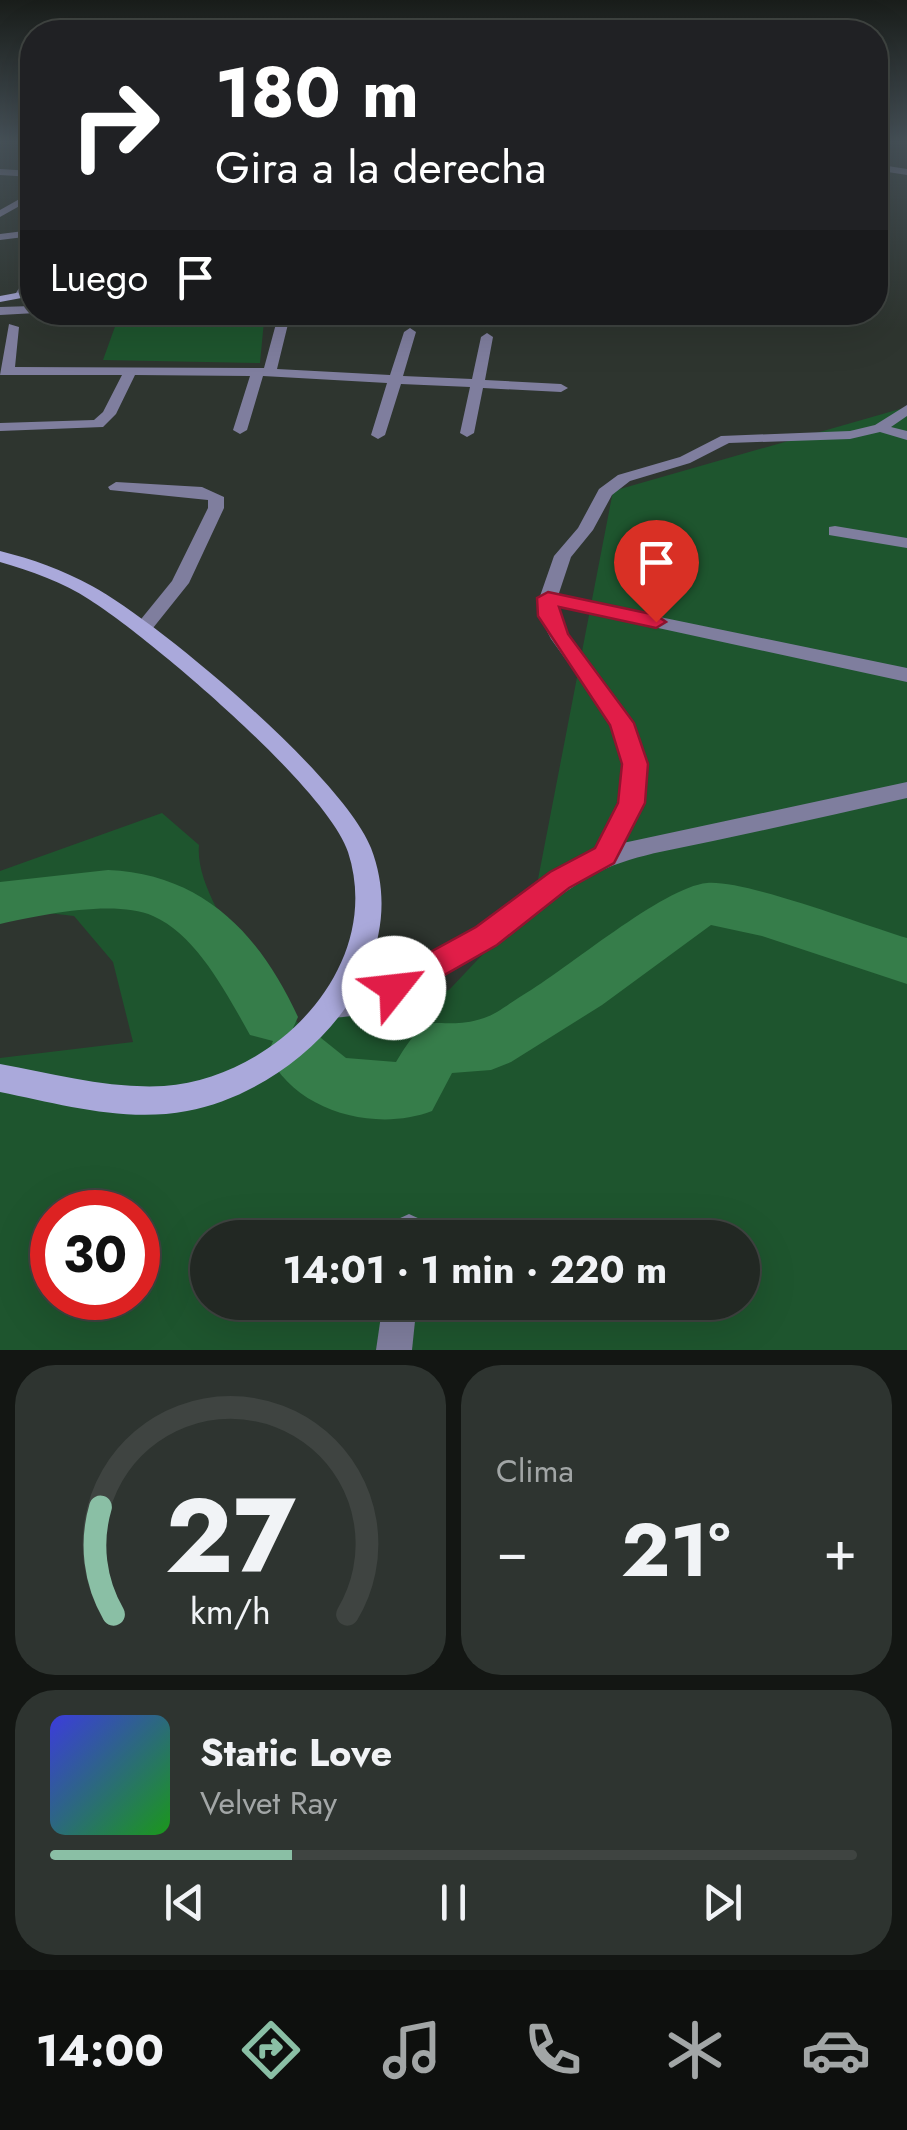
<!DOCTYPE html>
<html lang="es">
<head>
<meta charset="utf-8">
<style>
  :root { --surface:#222823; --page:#2e3430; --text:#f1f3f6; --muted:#a2a6a6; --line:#3f4441; --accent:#8abfa5 }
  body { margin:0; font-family:Jost,sans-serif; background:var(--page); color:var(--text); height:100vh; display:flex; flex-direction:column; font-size:38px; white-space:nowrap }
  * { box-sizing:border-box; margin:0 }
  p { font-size:32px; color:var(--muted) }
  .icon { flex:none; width:55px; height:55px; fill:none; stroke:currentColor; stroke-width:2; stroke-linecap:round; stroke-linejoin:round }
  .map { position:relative; height:1350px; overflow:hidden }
  .details { display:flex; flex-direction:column; gap:15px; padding:15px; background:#131613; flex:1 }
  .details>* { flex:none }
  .top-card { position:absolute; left:20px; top:20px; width:868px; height:305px; border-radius:40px; box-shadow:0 10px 40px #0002,0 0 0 2px var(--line); background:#202124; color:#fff; overflow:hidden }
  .speed { position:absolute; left:30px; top:1190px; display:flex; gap:20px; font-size:50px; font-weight:700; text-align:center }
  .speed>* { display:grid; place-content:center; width:130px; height:130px; border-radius:50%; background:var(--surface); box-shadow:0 10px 40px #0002,0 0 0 2px var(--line); line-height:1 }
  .speed .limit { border:15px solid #d22; background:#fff; color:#111 }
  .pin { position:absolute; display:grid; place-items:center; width:85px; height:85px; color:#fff; margin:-102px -42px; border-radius:50% 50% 50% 0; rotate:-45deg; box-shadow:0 0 10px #0007 }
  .pin .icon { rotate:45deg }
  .me { position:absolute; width:110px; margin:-55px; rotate:61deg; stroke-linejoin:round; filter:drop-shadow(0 0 8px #0008) }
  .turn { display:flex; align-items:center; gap:35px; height:210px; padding:0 30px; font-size:45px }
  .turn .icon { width:130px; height:130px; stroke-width:2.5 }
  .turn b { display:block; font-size:70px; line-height:85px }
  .then { display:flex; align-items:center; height:95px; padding:0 30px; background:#0003; gap:20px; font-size:38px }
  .big { font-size:75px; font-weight:700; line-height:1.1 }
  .details .tile { flex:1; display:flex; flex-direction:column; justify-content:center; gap:15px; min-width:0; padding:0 35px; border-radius:40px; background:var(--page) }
  .details .dial { align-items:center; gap:0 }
  .dial svg { height:260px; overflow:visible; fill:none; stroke:var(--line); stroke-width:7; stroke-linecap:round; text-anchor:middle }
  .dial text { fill:var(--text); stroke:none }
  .song { display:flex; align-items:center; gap:30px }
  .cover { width:120px; height:120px; border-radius:15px; background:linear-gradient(135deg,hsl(240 70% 55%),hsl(120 70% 35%)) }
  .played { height:10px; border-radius:5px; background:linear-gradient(90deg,var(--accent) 30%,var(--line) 30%) }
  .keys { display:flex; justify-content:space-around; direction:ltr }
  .heat { display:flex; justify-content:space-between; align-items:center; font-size:55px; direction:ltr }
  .details .tiles { flex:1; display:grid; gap:15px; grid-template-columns:1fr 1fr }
  .tile:last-child { grid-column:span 2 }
  .trip { position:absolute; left:190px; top:1220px; width:570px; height:100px; border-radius:50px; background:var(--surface); box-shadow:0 10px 40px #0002,0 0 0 2px var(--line); font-weight:700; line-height:100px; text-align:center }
  .dock { display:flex; height:160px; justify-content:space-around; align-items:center; background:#0e100e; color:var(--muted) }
  .dock .icon { width:70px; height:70px }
  .dock .on { color:var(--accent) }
  .dock b { font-size:45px; color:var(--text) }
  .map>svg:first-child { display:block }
  .green { fill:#1e552e; fill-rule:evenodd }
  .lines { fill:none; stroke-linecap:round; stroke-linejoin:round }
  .river { fill:#367d4a; fill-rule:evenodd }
  .street { fill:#7f7e9e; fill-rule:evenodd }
  .secondary { fill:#aaa9db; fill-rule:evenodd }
  .route { fill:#e11d48; stroke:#92132f; stroke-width:2.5 }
</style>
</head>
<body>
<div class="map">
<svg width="907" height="1350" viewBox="0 0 907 1350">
  <rect width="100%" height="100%" fill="#2e352f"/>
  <g class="green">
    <path d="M117,321H264L260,363L103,360Z"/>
    <path d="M907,407V1350H0V1058L133,1042L113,962L74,916L13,909L0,915V871L162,813L199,845C194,898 265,981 298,1023L449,990L534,900L613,491ZM52,1212H138V1298H52ZM208,1238H742V1302H208Z"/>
  </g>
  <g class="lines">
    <path class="river" d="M108,870C203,874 260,934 298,1017L293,1028L316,1034L346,1058L396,1062C433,1000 432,1035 484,1018C497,1014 511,1002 523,995C566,970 663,887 707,883C747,880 863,925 907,938V984L762,936L711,925L602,1005L511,1062L491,1070L452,1073L432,1111C375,1133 293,1111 268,1053L273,1041L250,1035C228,996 197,935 153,916C115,899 40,915 0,924V882Z"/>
    <g class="street">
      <path d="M875,164L907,169V175L875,170Z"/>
      <path d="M0,169L32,171V177L0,175Z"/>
      <path d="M32,192V199L0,217V210Z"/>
      <path d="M32,230V236L0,240V234Z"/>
      <path d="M32,273V285L26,296L16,298L14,296L28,274Z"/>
      <path d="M32,306V312L36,313L0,315V307Z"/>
      <path d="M283,316L289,320L277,369L390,375L404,332L410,328L416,332L403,376L472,379L481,337L487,333L493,337L485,380L561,384L568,388L561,392L483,388L474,433L467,437L460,433L470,387L401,384L385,435L378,439L371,435L387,383L263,376L247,430L240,434L233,430L250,376L135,375L116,414L103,427L0,431V423L94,420L103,412L122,375H0L9,324L19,327L15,367L264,368L277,320Z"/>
      <path d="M907,405V416L891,427L907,431V440L880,432L850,439L729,443L690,463L630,481L612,495L593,530L571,557L558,596L907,668V682L557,606C557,625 571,640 582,654C615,698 655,741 643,800C640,814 629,829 623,843L907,782V798C842,813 778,827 713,841C668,851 622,856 582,881C533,912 379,1036 322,1015L318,1006L322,997L368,985L431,956L595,849L620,803L624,764L612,724L551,639L539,616V599L554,556L578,528L599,489L618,475L680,457L721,436L850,431L875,425Z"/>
      <path d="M116,482L202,487L224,497V508L189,583L149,633L142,635L133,629L172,581L208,508V500L110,490L108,487Z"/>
      <path d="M835,526L907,538V548L829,535V527Z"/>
      <path d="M409,1214L420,1219L424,1238H392L398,1219Z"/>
      <path d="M383,1302H417L412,1350H376Z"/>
    </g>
    <g class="secondary">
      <path d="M32,290V296L0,302V296Z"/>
      <path d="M0,551C32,559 63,570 92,586C160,623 343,777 371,848C418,969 299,1090 187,1111C125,1123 60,1104 0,1092V1064C54,1074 109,1089 164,1086C276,1078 385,966 348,852C327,788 150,638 90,600C63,582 31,571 0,562Z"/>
    </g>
  </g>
  <linearGradient id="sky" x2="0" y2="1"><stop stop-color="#191d1a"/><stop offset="0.43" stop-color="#465158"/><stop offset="1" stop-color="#465158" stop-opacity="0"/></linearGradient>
  <rect width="907" height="329" fill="url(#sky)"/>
  <path class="route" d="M548,592L656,615L666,622L656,628L559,607L568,634L634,723L648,764L645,803L614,863L569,888L497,945L404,998L394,1002L383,998L378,988L383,978L476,927L550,872L595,848L618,803L622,764L610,725L538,616L537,598Z"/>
</svg>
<div class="speed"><div class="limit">30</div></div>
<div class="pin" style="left:656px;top:622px;background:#d93025"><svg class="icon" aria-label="arrive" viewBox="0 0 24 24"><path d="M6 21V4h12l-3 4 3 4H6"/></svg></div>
<svg class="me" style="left:394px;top:988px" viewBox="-20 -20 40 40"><circle r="19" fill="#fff"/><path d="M0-13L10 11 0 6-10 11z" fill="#e11d48"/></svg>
<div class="trip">14:01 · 1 min · 220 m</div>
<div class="top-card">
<div class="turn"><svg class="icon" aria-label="right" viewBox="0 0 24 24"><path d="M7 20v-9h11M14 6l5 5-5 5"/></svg><div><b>180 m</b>Gira a la derecha</div></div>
<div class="then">Luego<svg class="icon" aria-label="arrive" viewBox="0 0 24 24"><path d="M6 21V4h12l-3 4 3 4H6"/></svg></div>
</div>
</div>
<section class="details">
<div class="tiles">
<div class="tile dial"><svg viewBox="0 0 100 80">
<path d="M14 69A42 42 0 1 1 86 69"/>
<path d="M14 69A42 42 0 0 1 10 36" stroke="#8abfa5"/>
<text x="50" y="56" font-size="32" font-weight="700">27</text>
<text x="50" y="72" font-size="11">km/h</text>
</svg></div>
<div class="tile"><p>Clima</p>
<div class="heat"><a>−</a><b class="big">21°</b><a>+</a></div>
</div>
<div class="tile">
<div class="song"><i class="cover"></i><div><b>Static Love</b><p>Velvet Ray</p></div></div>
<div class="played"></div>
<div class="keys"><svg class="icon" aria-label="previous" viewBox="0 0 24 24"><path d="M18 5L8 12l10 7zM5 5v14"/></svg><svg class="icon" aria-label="pause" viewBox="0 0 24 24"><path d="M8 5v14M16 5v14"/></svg><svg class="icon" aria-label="next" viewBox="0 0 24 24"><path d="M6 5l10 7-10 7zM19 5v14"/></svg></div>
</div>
</div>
</section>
<nav class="dock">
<b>14:00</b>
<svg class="icon on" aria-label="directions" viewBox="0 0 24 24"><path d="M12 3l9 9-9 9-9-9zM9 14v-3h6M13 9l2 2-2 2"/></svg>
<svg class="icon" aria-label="music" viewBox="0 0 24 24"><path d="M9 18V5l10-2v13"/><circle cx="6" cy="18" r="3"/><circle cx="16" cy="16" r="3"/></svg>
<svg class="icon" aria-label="phone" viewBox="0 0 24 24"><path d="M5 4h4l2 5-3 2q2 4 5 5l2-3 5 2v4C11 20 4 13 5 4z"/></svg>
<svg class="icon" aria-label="climate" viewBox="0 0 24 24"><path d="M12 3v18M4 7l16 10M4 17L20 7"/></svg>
<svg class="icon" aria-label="car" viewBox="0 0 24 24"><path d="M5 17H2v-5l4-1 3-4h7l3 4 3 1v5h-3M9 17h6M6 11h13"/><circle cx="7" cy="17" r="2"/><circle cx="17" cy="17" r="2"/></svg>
</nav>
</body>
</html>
